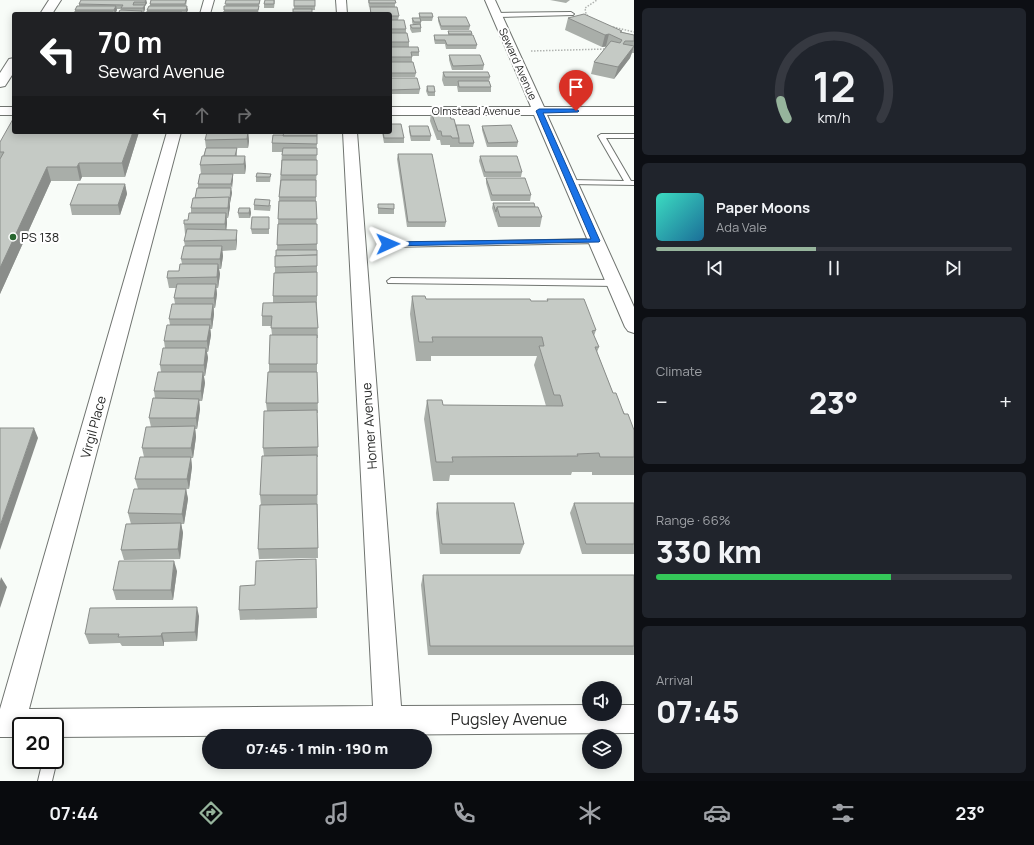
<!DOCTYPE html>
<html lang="en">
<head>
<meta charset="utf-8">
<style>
  :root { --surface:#171b24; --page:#20242c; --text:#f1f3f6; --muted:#9ea1a6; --line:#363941; --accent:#96b49c }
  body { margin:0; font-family:Manrope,sans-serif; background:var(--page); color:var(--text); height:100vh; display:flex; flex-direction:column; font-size:15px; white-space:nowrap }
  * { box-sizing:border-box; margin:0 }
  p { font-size:13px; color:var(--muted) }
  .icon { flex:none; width:22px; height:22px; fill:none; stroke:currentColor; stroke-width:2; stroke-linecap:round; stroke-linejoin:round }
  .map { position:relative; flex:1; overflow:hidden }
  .details { display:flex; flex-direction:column; gap:8px; padding:8px; background:#0d0f14; width:400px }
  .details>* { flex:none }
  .hud { position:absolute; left:12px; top:12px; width:380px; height:122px; border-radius:4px; box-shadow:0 2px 10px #0003; background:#202124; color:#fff; overflow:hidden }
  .fabs { position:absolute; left:582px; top:681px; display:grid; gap:8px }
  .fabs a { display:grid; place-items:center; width:40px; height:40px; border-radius:50%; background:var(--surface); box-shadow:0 2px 10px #0003; font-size:20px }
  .speed { position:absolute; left:12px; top:717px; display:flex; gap:8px; font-size:20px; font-weight:700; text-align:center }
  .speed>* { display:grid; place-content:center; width:52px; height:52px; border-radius:50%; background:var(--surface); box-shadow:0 2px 10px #0003; line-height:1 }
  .speed .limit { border:2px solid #111; border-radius:6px; background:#fff; color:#111 }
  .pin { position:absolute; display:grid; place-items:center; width:34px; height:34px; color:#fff; margin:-41px -17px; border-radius:50% 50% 50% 0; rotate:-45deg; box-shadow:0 0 4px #0007 }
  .pin .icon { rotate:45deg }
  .me { position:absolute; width:44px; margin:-22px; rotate:89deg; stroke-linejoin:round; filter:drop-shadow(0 0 3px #0008) }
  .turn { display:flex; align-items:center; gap:14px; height:84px; padding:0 20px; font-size:18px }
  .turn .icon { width:52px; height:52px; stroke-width:2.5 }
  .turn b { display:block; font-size:28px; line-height:34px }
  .lanes { display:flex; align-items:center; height:38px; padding:0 20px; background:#0003; justify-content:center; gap:20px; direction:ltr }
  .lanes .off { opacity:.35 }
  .big { font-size:30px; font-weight:800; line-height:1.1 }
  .details .card { flex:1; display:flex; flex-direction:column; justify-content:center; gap:6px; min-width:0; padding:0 14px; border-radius:6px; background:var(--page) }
  .details .dial { align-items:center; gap:0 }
  .dial svg { height:104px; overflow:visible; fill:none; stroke:var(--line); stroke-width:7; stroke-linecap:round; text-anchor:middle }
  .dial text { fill:var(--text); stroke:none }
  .song { display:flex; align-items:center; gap:12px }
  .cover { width:48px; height:48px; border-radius:6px; background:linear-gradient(135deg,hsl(170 70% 55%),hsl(200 70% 35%)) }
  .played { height:4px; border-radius:2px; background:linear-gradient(90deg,var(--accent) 45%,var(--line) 45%) }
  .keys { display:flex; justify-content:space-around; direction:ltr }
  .heat { display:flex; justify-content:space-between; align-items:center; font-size:22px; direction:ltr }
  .charge { height:6px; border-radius:3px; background:linear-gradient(90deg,#34c759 66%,var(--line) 0) }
  .trip { position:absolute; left:202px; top:729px; width:230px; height:40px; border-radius:20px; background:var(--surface); box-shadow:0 2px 10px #0003; font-weight:800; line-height:40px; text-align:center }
  .dock { display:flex; height:64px; justify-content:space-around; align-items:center; background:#090b0e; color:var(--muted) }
  .dock .icon { width:28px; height:28px }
  .dock .selected { color:var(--accent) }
  .dock b { font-size:18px; color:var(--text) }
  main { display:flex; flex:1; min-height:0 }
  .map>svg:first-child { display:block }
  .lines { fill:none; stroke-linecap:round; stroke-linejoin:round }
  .lane-casing { stroke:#707470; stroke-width:2 }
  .street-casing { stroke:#707470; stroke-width:2 }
  .secondary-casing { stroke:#707470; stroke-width:2 }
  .path { stroke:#b0b3b0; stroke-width:1.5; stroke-dasharray:1.5 1.5; stroke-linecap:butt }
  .lane { fill:#fff; fill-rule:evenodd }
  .street { fill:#fff; fill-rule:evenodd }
  .secondary { fill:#fff; fill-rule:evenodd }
  .wall { fill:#a9aea9 }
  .shaded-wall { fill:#8a8d8a }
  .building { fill:#c5cac5; stroke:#8a8d8a }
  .route { fill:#1a73e8; stroke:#114b97 }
  .poi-dot { fill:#27662f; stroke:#fff; stroke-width:1.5 }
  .labels { text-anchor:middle; stroke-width:4; stroke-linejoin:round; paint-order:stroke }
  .far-street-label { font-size:11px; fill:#2b2c2b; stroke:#fff }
  .poi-label { font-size:13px; fill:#2b2c2b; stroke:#fff; text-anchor:start }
  .street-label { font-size:13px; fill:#2b2c2b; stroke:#fff }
  .near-street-label { font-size:16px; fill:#2b2c2b; stroke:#fff }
</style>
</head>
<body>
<main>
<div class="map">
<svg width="634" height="781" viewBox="0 0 634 781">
  <rect width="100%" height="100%" fill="#f8fcf8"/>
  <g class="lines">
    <defs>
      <g id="lane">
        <path d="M571,12L574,14L573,15L496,17L493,15L496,13Z"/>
        <path d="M601,134H634V138H606L631,181H634V185L570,184L566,182L570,180L624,181L598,136Z"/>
        <path d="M596,239L600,241L599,243L388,247L384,245L388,243Z"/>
        <path d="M391,278L615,280L619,283L615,286L388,283L387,281Z"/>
        <path d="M55,755L57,760L52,781H38L43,760H55Z"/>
      </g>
      <g id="street">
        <path d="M204,0H214L210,14H200Z"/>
        <path d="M336,0H346L347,14H337Z"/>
        <path d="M485,0H495L544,107H634V115H547L634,307V333L628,331L625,327L534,115H390V107H531Z"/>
        <rect x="0" y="107" width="14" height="8"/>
        <path d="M167,132H181L29,709L373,706L343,132H357L401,706L589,705V714H615V705H634V733L55,737V726H21V737H0V709Z"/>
      </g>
      <g id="secondary">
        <path d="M49,0H61L52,14H40Z"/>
        <path d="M14,58V72L5,86L0,87V73L9,59Z"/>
      </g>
    </defs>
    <use href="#lane" class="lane-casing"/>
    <use href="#street" class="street-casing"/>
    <use href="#secondary" class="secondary-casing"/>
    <g class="path">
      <path d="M590,18L586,14L585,8L597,0"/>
      <path d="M613,27L634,32"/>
      <path d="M531,51L606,49"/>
    </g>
    <use href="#lane" class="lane"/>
    <use href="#street" class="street"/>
    <use href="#secondary" class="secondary"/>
  </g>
  <g class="wall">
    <path d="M82,0H148H146L147,3L145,6V9L144,12L121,10V9H116L117,10L115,14H73L75,12V10L79,6V4Z"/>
    <path d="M151,0H187L186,6L188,10L186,14H145L147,12V10L150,6V4Z"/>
    <path d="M227,0H260L258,14H223Z"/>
    <path d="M275,0L274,8H264V4Z"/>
    <path d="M294,0H315V10H312V14H293V9H294Z"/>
    <path d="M368,0H395V7H369Z"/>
    <path d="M550,0H570L566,3Z"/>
    <path d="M370,7L399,16L398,20H390V14H370Z"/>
    <path d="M419,13L433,17L432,21H421V32L412,33L410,29V25H413L412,22V18H419Z"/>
    <path d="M438,17L470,26L469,30H441L438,21Z"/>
    <path d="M568,18L634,35V53H632L630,58L614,79L591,74L594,62L606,47H602L565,30Z"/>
    <path d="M390,20L406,29V33H390Z"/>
    <path d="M448,31L472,34V35L477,45L476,49H446L445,44H435L434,40V35H448Z"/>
    <path d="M390,33L409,42V47H390Z"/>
    <path d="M390,47L419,52V56H412V62H390Z"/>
    <path d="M449,55L484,65L483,70H452L449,60Z"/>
    <path d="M390,62L416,73L415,77H390Z"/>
    <path d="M443,72L490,77L489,81L491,87V92H458L457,86H444L442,80Z"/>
    <path d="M390,78L420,89L419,94H390Z"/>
    <path d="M427,86L435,92V96H428L426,91Z"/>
    <path d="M431,112L451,119L456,125L474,143L473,147H450V145H441L440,140H437L430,121Z"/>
    <path d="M409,126L431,136L430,141H411L409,131Z"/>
    <path d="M482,126L518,142L517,147H487L482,130Z"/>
    <path d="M139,132L125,177H82L80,181H51L0,294V142Z"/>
    <path d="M248,132L249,141L248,148H237V156L246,166L245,174H233V179L231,189L232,193L230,203V207L228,218H227V223L226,229L237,240L236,250L222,251L223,256L221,269H219L220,274L218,288H216L217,294L215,308H214V314L212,329H210L211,335L208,352H207L208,358L205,376H204L205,383L202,401H199L200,409L197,429H195L196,437L193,458H191L192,467L189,489H186L188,499L184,524H181L183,533L180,559L124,560L121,550L131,524L128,513L138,489L135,479L144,457L142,448L151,427L149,418L155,398L154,391L161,372L160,365L165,348L164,341L170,325L169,319L175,304L174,298L176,288H169L167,278L179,271L182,264L181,259L185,246L184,241L186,234H185L184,224L188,220L191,213V208L195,198L198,188V184L201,174L200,165L206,148L205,140Z"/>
    <path d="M382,132H390L404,138V143H384Z"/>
    <path d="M317,136L316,201L317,250H277L279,197L282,152H272V143Z"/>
    <path d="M398,154L446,222L445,227H407L397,159Z"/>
    <path d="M480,156L522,172L521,177H484L479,161Z"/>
    <path d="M271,174L270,182H256V177Z"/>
    <path d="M486,178L531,195L530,201H491L486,183Z"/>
    <path d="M125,184L127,194L120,215H72L70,205Z"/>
    <path d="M493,203L535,207L542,217L540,227H498L492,208Z"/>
    <path d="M378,204L394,209V214H378Z"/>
    <path d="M254,205H271L270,211L254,210Z"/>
    <path d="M250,208L251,213L250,218H239L238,213Z"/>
    <path d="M269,217V234H252L251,229Z"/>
    <path d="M317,266V306L318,338H317V374L318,413H317L318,457H317L318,558L259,559L258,549L261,505L260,495L264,456L263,448L267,411L266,403L269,372V364L272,335L271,326H262V316L273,303V296L275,273V267Z"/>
    <path d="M412,296L426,299L531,301H547V299L596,330L594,336L599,347L597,352L613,393L634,430V475H592V472H572L571,475H450L449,481H433L424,419L427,400L443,405L546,406L534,365L537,356H431V361H416L410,314Z"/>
    <path d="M437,503L524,544L520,554H440L436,513Z"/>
    <path d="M574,503H634V554H582L570,513Z"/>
    <path d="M316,559L317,618L240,620L239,610L255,585Z"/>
    <path d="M177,571L173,600H116L113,590Z"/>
    <path d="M423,575H634V655H428L421,585Z"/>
    <path d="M199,616L197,641L164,642V646H122L120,643L89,644L85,634Z"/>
  </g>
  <g class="shaded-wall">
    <path d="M146,0L147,3L145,6V2Z"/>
    <path d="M145,5V9L144,12L143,8Z"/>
    <path d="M116,6L117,10L115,14L114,10Z"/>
    <path d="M187,6L188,10L186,14V10Z"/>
    <path d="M609,34L606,46L602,47L605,35Z"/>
    <path d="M634,46L630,58L614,79L618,67Z"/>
    <path d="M133,132H139L125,177L122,163Z"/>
    <path d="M248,132L249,141L248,148L247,139Z"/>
    <path d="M245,156L246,166L245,174L244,164Z"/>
    <path d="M79,163L82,177L80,181L77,167Z"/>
    <path d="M47,167L51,181L0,294V268Z"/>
    <path d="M233,174V179L232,189L231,184Z"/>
    <path d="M125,184L127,194L120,215L118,205Z"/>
    <path d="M231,188L232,193L230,203V198Z"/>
    <path d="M229,197L230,207L228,218V208Z"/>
    <path d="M250,208L251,213L250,218L249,213Z"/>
    <path d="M226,213L227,223L226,234L225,224Z"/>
    <path d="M237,230V240L236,250V240Z"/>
    <path d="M222,246L223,256L221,269L220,259Z"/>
    <path d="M218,264L220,274L218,288L217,277Z"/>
    <path d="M216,284L217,294L215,308L214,298Z"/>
    <path d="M213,304L214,314L212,329L211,319Z"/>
    <path d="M210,325L211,335L208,352L207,341Z"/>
    <path d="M206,348L208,358L205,376L204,365Z"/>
    <path d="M203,372L205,383L202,401L201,391Z"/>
    <path d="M199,399L200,409L197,429L196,418Z"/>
    <path d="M195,426L196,437L193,458L191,448Z"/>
    <path d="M34,428L38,438L0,550V526Z"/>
    <path d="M191,457L192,467L189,489L187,479Z"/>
    <path d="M186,489L188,499L184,524L182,514Z"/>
    <path d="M181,523L183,533L180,559L178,549Z"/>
    <path d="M174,561L177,571L173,600L171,590Z"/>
    <path d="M1,577L7,587L0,608V581Z"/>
    <path d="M197,607L199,616L197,641L195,632Z"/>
    <path d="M162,633L164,642V646L161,636Z"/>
  </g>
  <g class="building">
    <path d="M81,0H146L145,2H134L133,5H145L143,8H121L123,5L79,4Z"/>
    <path d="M151,0H186L185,4H150Z"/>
    <path d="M226,0H260L259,4H225Z"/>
    <path d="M265,0H274V4H264Z"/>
    <rect x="294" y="0" width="21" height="6"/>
    <path d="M369,0H395L396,3H369Z"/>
    <path d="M77,6H116L114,10H75Z"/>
    <path d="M149,6H187L186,10H147Z"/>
    <path d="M224,6H259L258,10H224Z"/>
    <path d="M370,7H397L399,16H390V14H371Z"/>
    <rect x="293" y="9" width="19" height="3"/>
    <path d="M120,10L142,11L140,14H118Z"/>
    <path d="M74,12H113L112,14H73Z"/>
    <path d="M146,12H182L181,14H145Z"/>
    <path d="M223,12H258L257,14H223Z"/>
    <rect x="263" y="13" width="10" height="1"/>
    <path d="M419,13H432L433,17H420Z"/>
    <path d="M584,14L622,31L620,32L634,35V41H625L623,44L634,46L618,67L594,62L611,41L620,43L622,40L609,34L605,35L568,18Z"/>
    <path d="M438,17H466L470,26H441Z"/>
    <path d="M412,18H420L421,22H414Z"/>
    <path d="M390,20H404L406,29H390Z"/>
    <path d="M420,24L421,28H412L410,25Z"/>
    <path d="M448,31H471L472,34H449Z"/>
    <path d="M390,33H407L409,42H390Z"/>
    <path d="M434,35H473L477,45H447L445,40H435Z"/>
    <path d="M390,47H418L419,52H411L412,57H390Z"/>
    <path d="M449,55H480L484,65L453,66Z"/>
    <path d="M390,62H413L416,73H390Z"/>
    <path d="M443,72H488L490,77H445Z"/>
    <path d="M390,78H417L420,89L390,90Z"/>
    <path d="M458,81H489L491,87H459Z"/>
    <path d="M427,86H434L435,92H428Z"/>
    <path d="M431,112H449L451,119H454L459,138H452L451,136H442L441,131H438Z"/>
    <path d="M13,119H14V132H133L122,163H79L77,167H47L0,268V159L4,152H0V142Z"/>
    <path d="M390,124H401L404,138H384L383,132H390Z"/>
    <path d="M456,125H469L474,143H459V138Z"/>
    <path d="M511,125L518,142L488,143L482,126Z"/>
    <path d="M409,126H428L431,136H411Z"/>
    <path d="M207,132H248L247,139L205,140Z"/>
    <path d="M284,132H317V136H283Z"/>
    <path d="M273,135H283V136H317V144L272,143Z"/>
    <path d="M206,148H237L235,156H204Z"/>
    <path d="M283,148H317V155H282Z"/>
    <path d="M398,154H432L446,222H408Z"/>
    <path d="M202,156H245L244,164L200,165Z"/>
    <path d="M480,156H517L522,172H485Z"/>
    <path d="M282,160H317V175H281Z"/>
    <path d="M257,173L271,174L270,177H256Z"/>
    <path d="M200,174H233L231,184H198Z"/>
    <path d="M486,178H525L531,195H492Z"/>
    <path d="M281,180H316V197H279Z"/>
    <path d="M78,184H125L118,205H70Z"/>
    <path d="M197,188H231L230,198H195Z"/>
    <path d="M229,197L228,208H191L193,198Z"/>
    <path d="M255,199L270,200L269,206L254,205Z"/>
    <path d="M279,201H316L317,219H278Z"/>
    <path d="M493,203H534L535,207H497L496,212Z"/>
    <path d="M378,204H394V209L378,208Z"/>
    <path d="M497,207H538L542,217H500Z"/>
    <path d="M239,208H250L249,213H238Z"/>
    <path d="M189,213H226L225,224H184V220H188Z"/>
    <path d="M252,217H269V229H251Z"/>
    <path d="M278,224H317V244L277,245Z"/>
    <path d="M187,229L237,230L236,240L184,241Z"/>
    <path d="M184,246H222L220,259H181Z"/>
    <path d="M276,250H317V255L276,256Z"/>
    <path d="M317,255V266L275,267V256Z"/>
    <path d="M180,264H218L217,277L167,278L168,271H179Z"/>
    <path d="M317,272V296H273L274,273Z"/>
    <path d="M177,284H216L214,298H174Z"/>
    <path d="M412,296H425L426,299H530L531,301H548L547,299H584L596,330L592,331L599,347H595L613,393H616L624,414H628L634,430V457H600L599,453L577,454L578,456L452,457L453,462H436L427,400H442L443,405L563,406L560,395H554L539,346H544L542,337H432L433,342H419Z"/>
    <path d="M316,302L318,328H271L272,316H262L263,303Z"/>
    <path d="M172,304H213L211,319H169Z"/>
    <path d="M167,325H210L207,341H164Z"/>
    <path d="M270,335H317V364H269Z"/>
    <path d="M163,348H206L204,365H160Z"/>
    <path d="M158,372H203L201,391H154Z"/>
    <path d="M268,372H317L318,403H266Z"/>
    <path d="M153,398L199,399L196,418H149Z"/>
    <path d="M317,410L318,447L263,448L264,411Z"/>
    <path d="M195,426L191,448H142L146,427Z"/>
    <path d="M0,428H34L0,526Z"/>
    <path d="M317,455V495H260L262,456Z"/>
    <path d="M140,457H191L187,479H135Z"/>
    <path d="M134,489H186L182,514L128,513Z"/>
    <path d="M437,503H514L524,544H442Z"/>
    <path d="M574,503H634V544H586Z"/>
    <path d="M317,504L318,548L258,549L260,505Z"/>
    <path d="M181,523L178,549L121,550L126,524Z"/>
    <path d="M316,559L317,608L239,610L240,586L255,585L256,561Z"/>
    <path d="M119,561H174L171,590H113Z"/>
    <path d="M423,575H634V646H430Z"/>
    <path d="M197,607L195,632L162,633L161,636L118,637L119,634H85L90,608Z"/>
  </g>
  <path class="route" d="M576,109L579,111L578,112L543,113L600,241L599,242L385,246V243L388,242L591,239L536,111L539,109Z"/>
  <circle class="poi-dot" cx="13" cy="237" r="4"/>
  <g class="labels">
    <g class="far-street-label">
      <text transform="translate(518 64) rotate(66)" y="4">Seward Avenue</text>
      <text x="476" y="115">Olmstead Avenue</text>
    </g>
    <g class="poi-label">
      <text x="21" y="242">PS 138</text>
    </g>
    <g class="street-label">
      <text transform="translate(369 426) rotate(-94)" y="5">Homer Avenue</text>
      <text transform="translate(93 427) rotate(-75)" y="5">Virgil Place</text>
    </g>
    <g class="near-street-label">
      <text x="509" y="725">Pugsley Avenue</text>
    </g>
  </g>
</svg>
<div class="fabs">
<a><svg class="icon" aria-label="sound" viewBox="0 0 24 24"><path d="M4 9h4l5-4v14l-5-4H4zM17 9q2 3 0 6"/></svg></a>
<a><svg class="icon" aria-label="layers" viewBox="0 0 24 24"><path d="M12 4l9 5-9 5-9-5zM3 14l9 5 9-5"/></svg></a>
</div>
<div class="speed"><div class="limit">20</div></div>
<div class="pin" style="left:576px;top:111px;background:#d93025"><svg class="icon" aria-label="arrive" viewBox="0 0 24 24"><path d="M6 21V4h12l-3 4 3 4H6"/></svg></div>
<svg class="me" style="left:388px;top:244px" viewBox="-20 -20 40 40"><path d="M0-17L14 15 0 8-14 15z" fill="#1a73e8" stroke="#fff" stroke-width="4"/></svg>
<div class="trip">07:45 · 1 min · 190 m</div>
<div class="hud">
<div class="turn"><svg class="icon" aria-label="left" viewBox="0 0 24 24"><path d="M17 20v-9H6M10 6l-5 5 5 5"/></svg><div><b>70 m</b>Seward Avenue</div></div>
<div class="lanes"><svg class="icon" aria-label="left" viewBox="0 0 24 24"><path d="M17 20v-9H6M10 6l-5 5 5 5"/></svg><svg class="icon off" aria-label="ahead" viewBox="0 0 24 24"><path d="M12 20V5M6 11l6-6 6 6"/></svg><svg class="icon off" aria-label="right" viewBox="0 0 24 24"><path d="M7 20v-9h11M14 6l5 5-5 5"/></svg></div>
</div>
</div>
<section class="details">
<div class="card dial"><svg viewBox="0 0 100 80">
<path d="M14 69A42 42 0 1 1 86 69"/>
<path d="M14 69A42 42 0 0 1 9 55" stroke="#96b49c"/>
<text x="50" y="56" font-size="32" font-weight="700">12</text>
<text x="50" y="72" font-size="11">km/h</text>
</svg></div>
<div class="card">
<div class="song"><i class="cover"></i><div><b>Paper Moons</b><p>Ada Vale</p></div></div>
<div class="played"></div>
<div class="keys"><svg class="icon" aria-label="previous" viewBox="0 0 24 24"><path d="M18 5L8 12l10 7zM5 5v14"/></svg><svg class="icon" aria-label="pause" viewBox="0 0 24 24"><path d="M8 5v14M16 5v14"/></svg><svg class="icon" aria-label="next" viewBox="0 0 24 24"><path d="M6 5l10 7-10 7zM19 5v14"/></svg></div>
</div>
<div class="card"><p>Climate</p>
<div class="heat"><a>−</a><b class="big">23°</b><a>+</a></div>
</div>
<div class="card"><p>Range · 66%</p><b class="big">330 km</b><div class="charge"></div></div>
<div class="card"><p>Arrival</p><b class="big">07:45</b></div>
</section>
</main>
<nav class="dock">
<b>07:44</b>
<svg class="icon selected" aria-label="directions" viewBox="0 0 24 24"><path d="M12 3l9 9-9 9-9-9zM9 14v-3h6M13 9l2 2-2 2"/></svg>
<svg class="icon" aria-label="music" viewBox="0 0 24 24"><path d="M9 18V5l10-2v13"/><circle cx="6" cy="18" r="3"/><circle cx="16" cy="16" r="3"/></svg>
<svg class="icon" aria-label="phone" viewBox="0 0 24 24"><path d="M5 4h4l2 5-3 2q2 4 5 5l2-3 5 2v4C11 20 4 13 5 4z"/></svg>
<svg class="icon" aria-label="climate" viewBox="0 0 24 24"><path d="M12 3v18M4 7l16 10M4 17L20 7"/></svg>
<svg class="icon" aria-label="car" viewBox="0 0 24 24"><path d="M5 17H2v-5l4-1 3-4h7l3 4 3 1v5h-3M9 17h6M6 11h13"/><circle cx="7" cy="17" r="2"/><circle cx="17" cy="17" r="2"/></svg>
<svg class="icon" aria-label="filters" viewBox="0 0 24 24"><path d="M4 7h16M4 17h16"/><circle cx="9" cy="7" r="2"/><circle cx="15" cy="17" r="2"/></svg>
<b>23°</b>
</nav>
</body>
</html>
